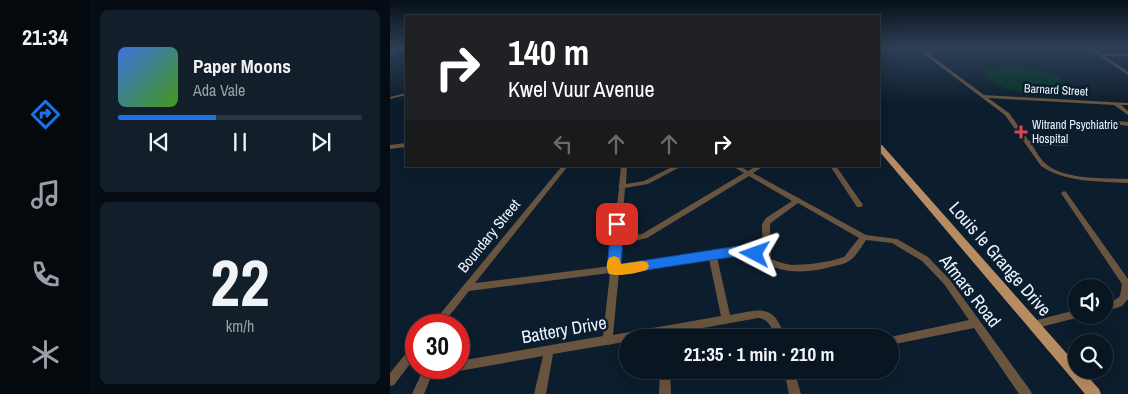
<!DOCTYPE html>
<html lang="en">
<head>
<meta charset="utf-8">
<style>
  :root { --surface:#091622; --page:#121f2a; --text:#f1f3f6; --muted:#999fa5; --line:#293540; --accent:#1a73e8 }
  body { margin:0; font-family:"Archivo Narrow",sans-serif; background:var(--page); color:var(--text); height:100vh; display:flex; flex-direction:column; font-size:19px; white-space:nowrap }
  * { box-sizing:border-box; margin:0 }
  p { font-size:16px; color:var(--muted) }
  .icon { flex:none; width:28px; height:28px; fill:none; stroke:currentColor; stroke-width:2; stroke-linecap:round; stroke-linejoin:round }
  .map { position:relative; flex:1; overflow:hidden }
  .side { display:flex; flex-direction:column; gap:10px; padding:10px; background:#050c13; width:300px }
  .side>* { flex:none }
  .hud { position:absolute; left:15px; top:15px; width:475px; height:152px; border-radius:0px; box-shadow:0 5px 20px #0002,0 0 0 1px var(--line); background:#202124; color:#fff; overflow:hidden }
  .controls { position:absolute; left:678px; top:279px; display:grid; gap:10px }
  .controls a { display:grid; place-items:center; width:45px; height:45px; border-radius:50%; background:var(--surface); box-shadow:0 5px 20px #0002,0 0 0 1px var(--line); font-size:25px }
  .speed { position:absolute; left:15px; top:314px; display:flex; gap:10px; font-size:25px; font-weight:700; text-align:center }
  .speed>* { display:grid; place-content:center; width:65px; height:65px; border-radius:50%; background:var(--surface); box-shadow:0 5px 20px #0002,0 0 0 1px var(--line); line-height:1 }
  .speed .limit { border:8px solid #d22; background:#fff; color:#111 }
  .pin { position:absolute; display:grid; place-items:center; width:42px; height:42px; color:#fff; margin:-21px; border-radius:10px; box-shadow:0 2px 8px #0006 }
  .me { position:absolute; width:55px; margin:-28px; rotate:274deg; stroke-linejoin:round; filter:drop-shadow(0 0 4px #0008) }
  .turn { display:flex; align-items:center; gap:18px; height:105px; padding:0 20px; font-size:22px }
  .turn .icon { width:65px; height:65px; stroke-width:2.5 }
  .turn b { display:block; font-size:35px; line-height:42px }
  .lanes { display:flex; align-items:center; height:48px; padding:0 20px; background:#0003; justify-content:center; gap:25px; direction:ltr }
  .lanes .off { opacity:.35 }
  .side .card { flex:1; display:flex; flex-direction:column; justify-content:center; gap:8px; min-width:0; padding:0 18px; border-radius:8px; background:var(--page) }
  .side .dial { align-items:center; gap:0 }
  .dial b { font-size:65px; line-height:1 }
  .song { display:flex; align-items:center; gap:15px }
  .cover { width:60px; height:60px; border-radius:8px; background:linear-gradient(135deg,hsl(220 70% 55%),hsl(100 70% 35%)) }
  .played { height:5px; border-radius:2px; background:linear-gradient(90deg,var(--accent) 40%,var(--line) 40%) }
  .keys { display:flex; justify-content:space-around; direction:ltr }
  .trip { position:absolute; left:229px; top:329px; width:280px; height:50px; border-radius:25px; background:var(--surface); box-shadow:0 5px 20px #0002,0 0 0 1px var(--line); font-weight:700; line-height:50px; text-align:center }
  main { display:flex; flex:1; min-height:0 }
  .menu { display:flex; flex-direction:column; width:90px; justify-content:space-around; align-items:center; background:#04090e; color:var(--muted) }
  .menu .icon { width:35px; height:35px }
  .menu .active { color:var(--accent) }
  .menu b { font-size:22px; color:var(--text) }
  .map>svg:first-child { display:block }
  .green { fill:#003522 }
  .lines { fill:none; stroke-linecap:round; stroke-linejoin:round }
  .minor { fill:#695440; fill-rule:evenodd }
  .major { fill:#b78c62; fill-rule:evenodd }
  .route { fill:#1a73e8; stroke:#114b97 }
  .slow { fill:#f59e0b }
  .health-dot { fill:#e0444e; stroke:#0c1d2d; stroke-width:2 }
  .labels { text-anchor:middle; stroke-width:5; stroke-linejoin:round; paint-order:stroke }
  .far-street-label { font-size:12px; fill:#ecf5ff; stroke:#0c1d2d }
  .far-poi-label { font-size:12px; fill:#ecf5ff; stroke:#0c1d2d; text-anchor:start }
  .street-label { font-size:15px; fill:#ecf5ff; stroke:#0c1d2d }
  .near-street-label { font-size:18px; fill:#ecf5ff; stroke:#0c1d2d }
</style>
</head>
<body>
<main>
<nav class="menu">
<b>21:34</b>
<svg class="icon active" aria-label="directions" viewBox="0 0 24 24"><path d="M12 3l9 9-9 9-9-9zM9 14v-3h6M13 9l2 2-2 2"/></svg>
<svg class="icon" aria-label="music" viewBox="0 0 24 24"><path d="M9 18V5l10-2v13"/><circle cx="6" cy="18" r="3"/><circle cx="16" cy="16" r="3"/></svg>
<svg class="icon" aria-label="phone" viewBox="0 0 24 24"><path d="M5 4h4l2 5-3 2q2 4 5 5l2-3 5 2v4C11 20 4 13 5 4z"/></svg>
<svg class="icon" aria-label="climate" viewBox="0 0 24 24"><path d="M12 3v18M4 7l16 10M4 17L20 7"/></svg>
</nav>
<section class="side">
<div class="card">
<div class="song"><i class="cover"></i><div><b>Paper Moons</b><p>Ada Vale</p></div></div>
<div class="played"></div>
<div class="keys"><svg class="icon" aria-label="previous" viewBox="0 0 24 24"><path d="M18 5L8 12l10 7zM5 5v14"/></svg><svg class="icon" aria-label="pause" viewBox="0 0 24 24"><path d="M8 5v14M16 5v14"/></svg><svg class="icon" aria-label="next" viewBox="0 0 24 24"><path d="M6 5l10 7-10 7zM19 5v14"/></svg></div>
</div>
<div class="card dial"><b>22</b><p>km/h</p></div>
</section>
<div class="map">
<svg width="738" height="394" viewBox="0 0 738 394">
  <rect width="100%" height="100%" fill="#0c1d2d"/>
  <path class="green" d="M610,67C626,65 670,69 676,87C665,103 604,90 595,75L599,69Z"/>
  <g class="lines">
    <g class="minor">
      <path d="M13,48H16V50L0,53V51Z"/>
      <path d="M526,48H531L594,95L738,103V105H731L738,111V115L724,105L598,98L619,113L639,141L678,143V145L676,146L642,145C646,151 650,159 656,164C674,180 715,178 738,179V183C709,181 676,183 651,166L615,115Z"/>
      <path d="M698,48H703L711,54H738V56H714L738,72V75Z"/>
      <path d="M16,93V95L0,99V97Z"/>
      <path d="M727,121L738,122V126L725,124V122Z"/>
      <path d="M16,143V147L0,149V145Z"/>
      <path d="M172,166H178L85,283L221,266L223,245L221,243L223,241L229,188L228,187L229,186L231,166H237L236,184L254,181L284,166H292L258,184L235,188L231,239L252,234L354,173L342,166H350L358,171L366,166H374L363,173L476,235L507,239L538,257L560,280L640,390L642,394H629L584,328L500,345V338H497L500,337L579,320L554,284L532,261L502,243L476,240C472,246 465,258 459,261C455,264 449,265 444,266C424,272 403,274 383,267C373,263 365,256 354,254C346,253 336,256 327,257L340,315C370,310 384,302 395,338H385C382,328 379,319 368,318L258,338H238V341L218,345H216L163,354L156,394H144L153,356L69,371L67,370L63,373L41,377L34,394H22L34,368H69V361L213,336L220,273L79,291L52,325H41ZM359,176L402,201L376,218L372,224L373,255L358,249L348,248L229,265L231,244L257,238ZM408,203L469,238L454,257L440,261L421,264L401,265L392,263L381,259L380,224L382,222ZM319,259L331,316L223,335L229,272Z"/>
      <path d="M440,166H446L473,205L471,207H467Z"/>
      <path d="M674,191L676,192L738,279V299L732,306L714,312V304L725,300L730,296L732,284L671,193Z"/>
      <path d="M686,310V315H690L689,317L686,318L643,329L640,328L638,325L640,322L643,321Z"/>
      <path d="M26,344V356L4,385L0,386V373L22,346Z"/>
      <path d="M270,370H280L281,394H269Z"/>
      <path d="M394,370H404L411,394H399Z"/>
    </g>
    <path class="major" d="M489,145H492L686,364V370H692L709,389L711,394H695L489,151Z"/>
  </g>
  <linearGradient id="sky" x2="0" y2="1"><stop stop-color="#071019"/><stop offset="0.46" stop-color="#2e4057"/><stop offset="1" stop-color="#2e4057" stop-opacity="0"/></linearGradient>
  <rect width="738" height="104" fill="url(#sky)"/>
  <path class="route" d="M227,220L234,224L231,264L348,246L370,251L372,254L370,258L365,259L348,256L224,275L219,274L217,270L221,224Z"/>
  <path class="slow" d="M224,256L229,258L231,264L252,261L257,262L259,266L257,270C247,273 229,277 219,274C216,269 216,263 219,258Z"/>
  <path class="health-dot" d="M628.5 124.5h5v5h5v5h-5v5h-5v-5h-5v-5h5z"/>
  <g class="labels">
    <g class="far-street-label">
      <text transform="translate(666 90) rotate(3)" y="4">Barnard Street</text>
    </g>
    <g class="far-poi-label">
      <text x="642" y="129">Witrand Psychiatric<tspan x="642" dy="14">Hospital</tspan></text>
    </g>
    <g class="street-label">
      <text transform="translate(99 236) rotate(-51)" y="5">Boundary Street</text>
    </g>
    <g class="near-street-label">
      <text transform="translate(610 259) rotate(49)" y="6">Louis le Grange Drive</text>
      <text transform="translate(580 291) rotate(52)" y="6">Afmars Road</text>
      <text transform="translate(174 330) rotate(-10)" y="6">Battery Drive</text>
    </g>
  </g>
</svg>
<div class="controls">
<a><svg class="icon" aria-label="sound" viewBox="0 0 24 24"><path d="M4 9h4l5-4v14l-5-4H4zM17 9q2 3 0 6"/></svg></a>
<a><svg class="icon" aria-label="search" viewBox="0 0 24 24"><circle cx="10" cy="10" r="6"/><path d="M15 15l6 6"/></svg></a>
</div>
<div class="speed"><div class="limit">30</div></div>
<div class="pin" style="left:227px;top:224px;background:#d93025"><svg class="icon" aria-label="arrive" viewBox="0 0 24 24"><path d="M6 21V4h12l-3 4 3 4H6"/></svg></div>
<svg class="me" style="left:365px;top:254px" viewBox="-20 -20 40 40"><path d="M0-17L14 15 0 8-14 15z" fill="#1a73e8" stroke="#fff" stroke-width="4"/></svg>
<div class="trip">21:35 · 1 min · 210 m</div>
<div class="hud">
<div class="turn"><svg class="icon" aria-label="right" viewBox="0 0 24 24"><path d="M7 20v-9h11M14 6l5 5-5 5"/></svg><div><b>140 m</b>Kwel Vuur Avenue</div></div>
<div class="lanes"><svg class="icon off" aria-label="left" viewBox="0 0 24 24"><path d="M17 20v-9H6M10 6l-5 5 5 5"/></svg><svg class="icon off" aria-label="ahead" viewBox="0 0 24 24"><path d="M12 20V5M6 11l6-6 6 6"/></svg><svg class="icon off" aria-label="ahead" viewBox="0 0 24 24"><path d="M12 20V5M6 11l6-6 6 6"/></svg><svg class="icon" aria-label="right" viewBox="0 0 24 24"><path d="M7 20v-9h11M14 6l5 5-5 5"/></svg></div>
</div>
</div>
</main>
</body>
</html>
